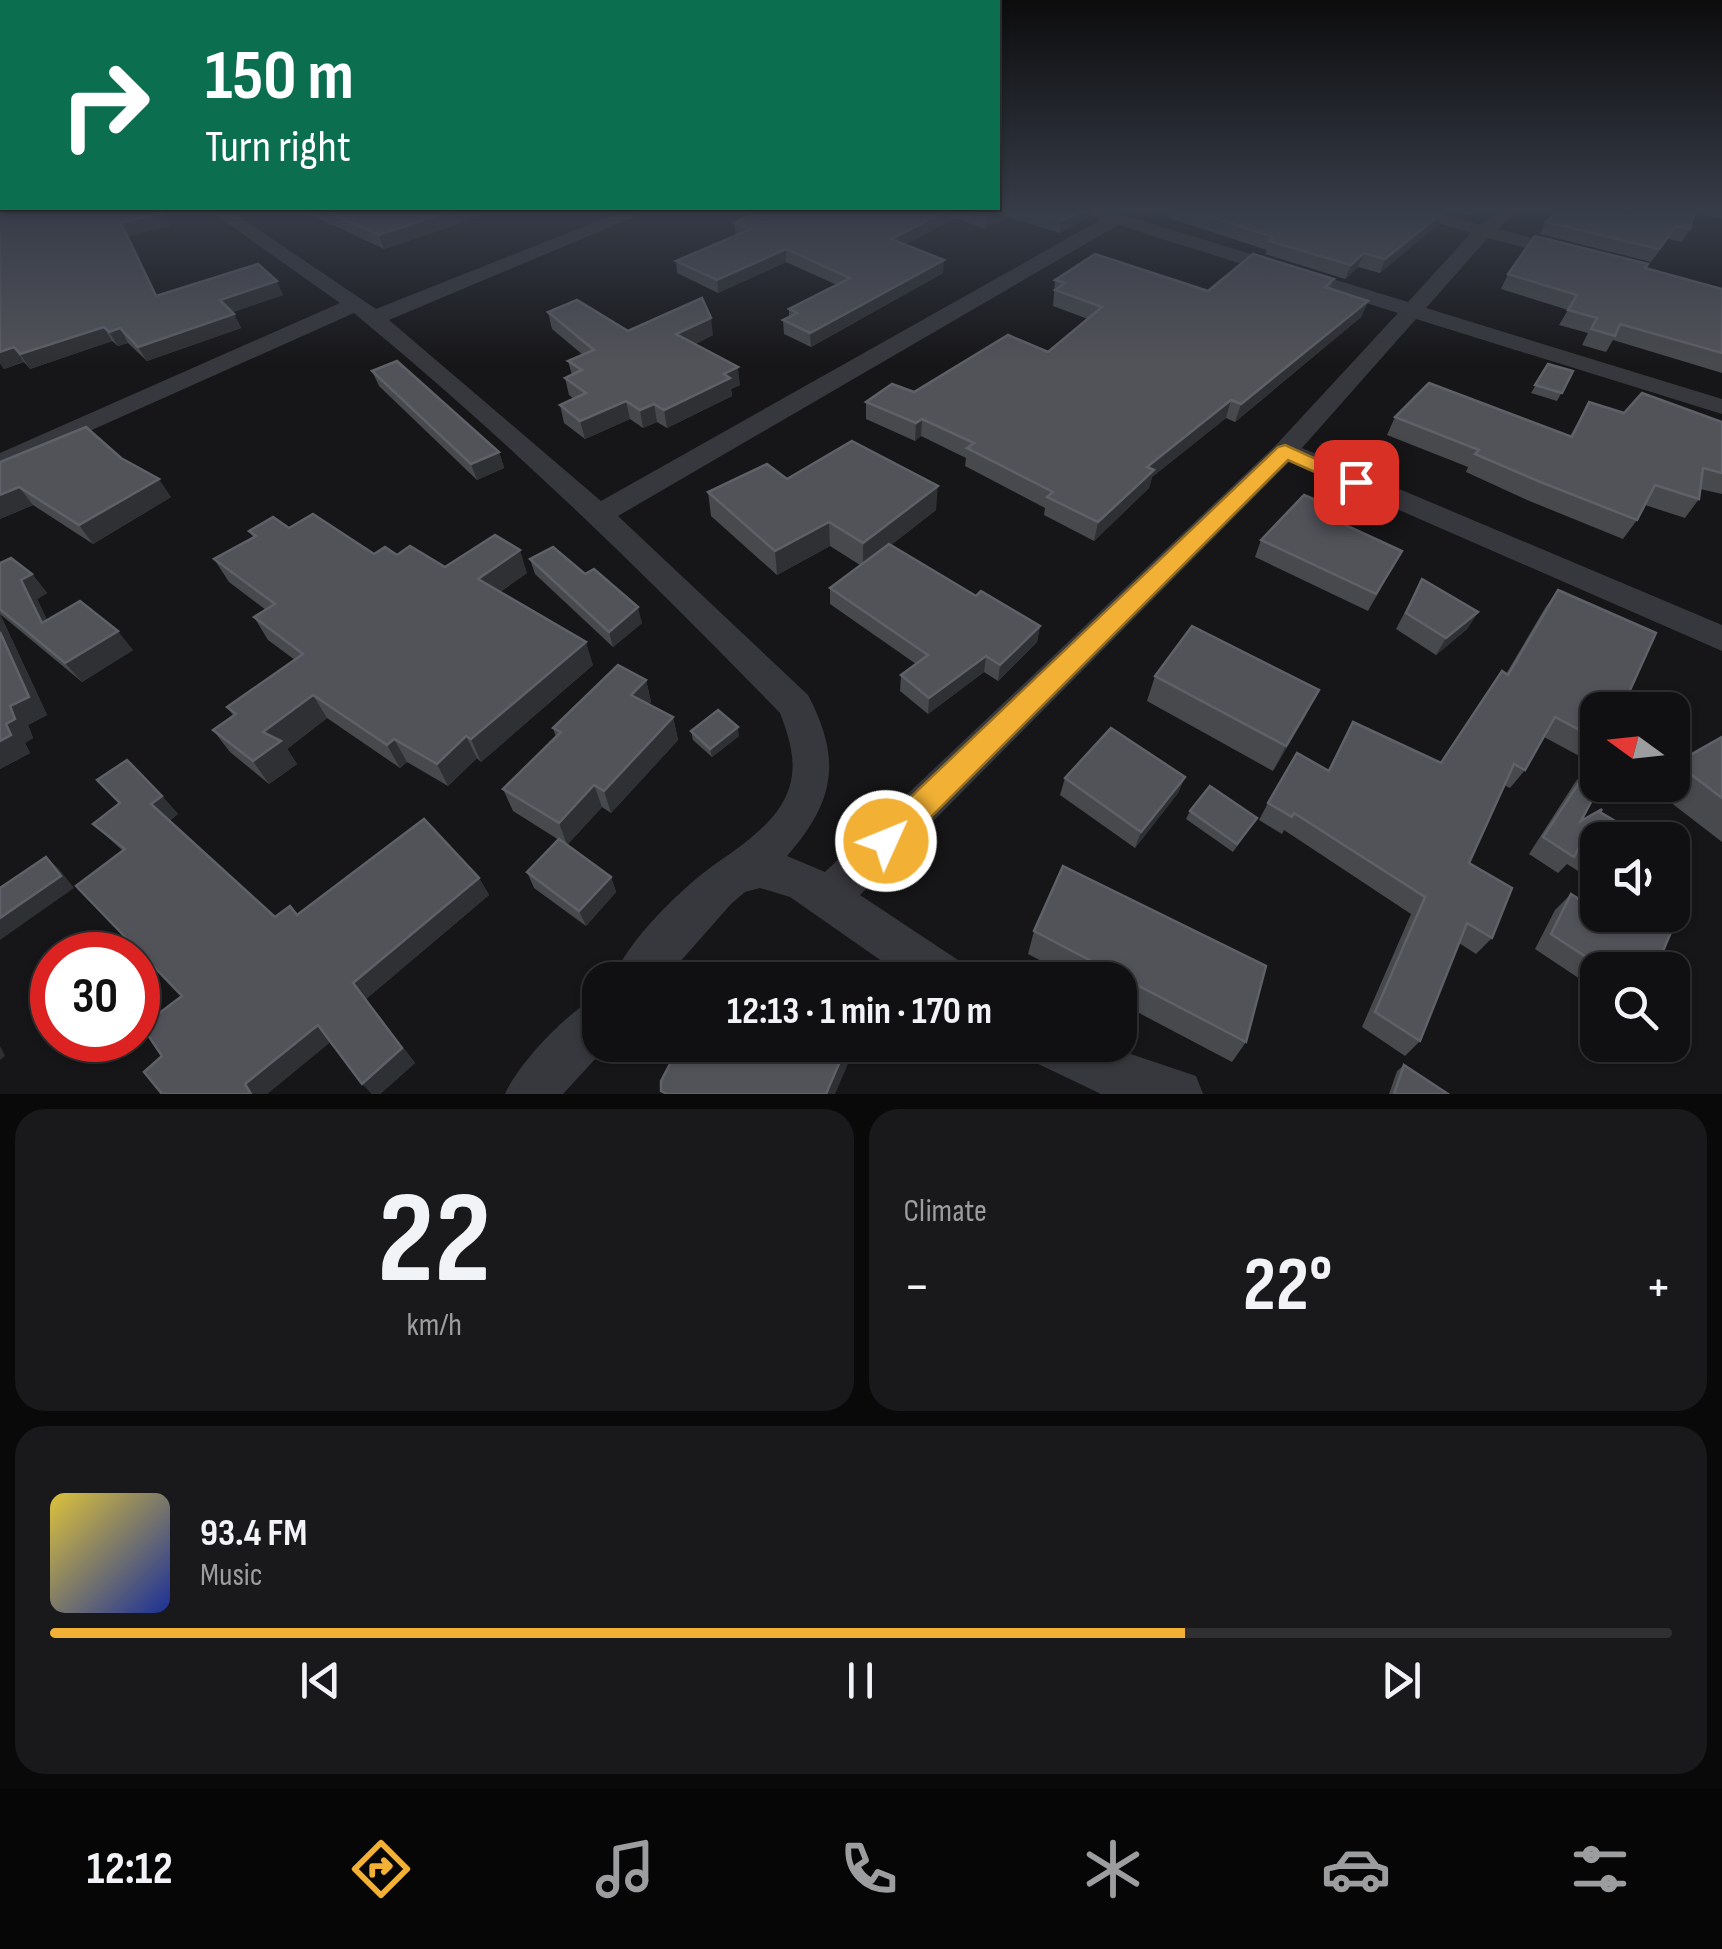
<!DOCTYPE html>
<html lang="en">
<head>
<meta charset="utf-8">
<style>
  :root { --surface:#101012; --page:#19191b; --text:#f1f3f6; --muted:#9c9d9f; --line:#303032; --accent:#f2b134 }
  body { margin:0; font-family:"Sofia Sans Condensed",sans-serif; background:var(--page); color:var(--text); height:100vh; display:flex; flex-direction:column; font-size:38px; white-space:nowrap }
  * { box-sizing:border-box; margin:0 }
  p { font-size:32px; color:var(--muted) }
  .icon { flex:none; width:55px; height:55px; fill:none; stroke:currentColor; stroke-width:2; stroke-linecap:round; stroke-linejoin:round }
  .map { position:relative; height:1094px; overflow:hidden }
  .panel { display:flex; flex-direction:column; gap:15px; padding:15px; background:#09090a; flex:1 }
  .panel>* { flex:none }
  .hud { position:absolute; left:0px; top:0px; width:1000px; height:210px; box-shadow:0 2px 8px #0004,0 0 0 2px var(--line); background:#0b6e4f; color:#fff; overflow:hidden }
  .needle { width:65px; rotate:285deg }
  .fabs { position:absolute; left:1580px; top:692px; display:grid; gap:20px }
  .fabs a { display:grid; place-items:center; width:110px; height:110px; border-radius:20px; background:var(--surface); box-shadow:0 2px 8px #0004,0 0 0 2px var(--line); font-size:50px }
  .speed { position:absolute; left:30px; top:932px; display:flex; gap:20px; font-size:50px; font-weight:700; text-align:center }
  .speed>* { display:grid; place-content:center; width:130px; height:130px; border-radius:50%; background:var(--surface); box-shadow:0 2px 8px #0004,0 0 0 2px var(--line); line-height:1 }
  .speed .limit { border:15px solid #d22; background:#fff; color:#111 }
  .pin { position:absolute; display:grid; place-items:center; width:85px; height:85px; color:#fff; margin:-42px; border-radius:20px; box-shadow:0 5px 15px #0006 }
  .me { position:absolute; width:110px; margin:-55px; rotate:46deg; stroke-linejoin:round; filter:drop-shadow(0 0 8px #0008) }
  .turn { display:flex; align-items:center; gap:35px; height:210px; padding:0 40px; font-size:45px }
  .turn .icon { width:130px; height:130px; stroke-width:2.5 }
  .turn b { display:block; font-size:70px; line-height:85px }
  .big { font-size:75px; font-weight:700; line-height:1.1 }
  .panel .tile { flex:1; display:flex; flex-direction:column; justify-content:center; gap:15px; min-width:0; padding:0 35px; border-radius:30px; background:var(--page) }
  .panel .dial { align-items:center; gap:0 }
  .dial b { font-size:130px; line-height:1 }
  .song { display:flex; align-items:center; gap:30px }
  .cover { width:120px; height:120px; border-radius:15px; background:linear-gradient(135deg,hsl(50 70% 55%),hsl(230 70% 35%)) }
  .played { height:10px; border-radius:5px; background:linear-gradient(90deg,var(--accent) 70%,var(--line) 70%) }
  .keys { display:flex; justify-content:space-around; direction:ltr }
  .heat { display:flex; justify-content:space-between; align-items:center; font-size:55px; direction:ltr }
  .panel .tiles { flex:1; display:grid; gap:15px; grid-template-columns:1fr 1fr }
  .tile:last-child { grid-column:span 2 }
  .trip { position:absolute; left:582px; top:962px; width:555px; height:100px; border-radius:30px; background:var(--surface); box-shadow:0 2px 8px #0004,0 0 0 2px var(--line); font-weight:700; line-height:100px; text-align:center }
  .menu { display:flex; height:160px; justify-content:space-around; align-items:center; background:#060607; color:var(--muted) }
  .menu .icon { width:70px; height:70px }
  .menu .on { color:var(--accent) }
  .menu b { font-size:45px; color:var(--text) }
  .map>svg:first-child { display:block }
  .lines { fill:none; stroke-linecap:round; stroke-linejoin:round }
  .street { fill:#37383d; fill-rule:evenodd }
  .wall { fill:#47494d }
  .shaded-wall { fill:#2f3033 }
  .building { fill:#525359; stroke:#5f6168; stroke-width:2.5 }
  .route { fill:#f2b134; stroke:#9d7322; stroke-width:2.5 }
</style>
</head>
<body>
<div class="map">
<svg width="1722" height="1094" viewBox="0 0 1722 1094">
  <rect width="100%" height="100%" fill="#161618"/>
  <g class="lines">
    <g class="street">
      <path d="M210,211H231L376,309L623,211H648L389,320L601,501L1100,220L1082,211H1110L1408,302L1471,233L1398,211H1429L1481,225L1498,211H1518L1498,229L1575,249V257L1568,259L1488,238L1426,308L1722,399V414L1416,319L1302,448L1722,625V651L1289,462L860,895L964,964L971,980H909L790,897L760,888L745,892L731,904L664,980H612C628,942 670,900 702,874C733,850 782,824 791,781C796,757 788,734 780,713C648,577 513,445 367,324L354,313L0,471V453L340,303ZM1118,225L1398,313L1276,445L825,872L787,856C835,801 842,760 808,695L618,516Z"/>
      <path d="M1701,211H1722V219L1704,215Z"/>
      <path d="M600,996V1045H608L563,1094H505C518,1064 570,1008 600,996Z"/>
      <path d="M1027,1045H1104L1196,1076L1203,1094H1101L1034,1062Z"/>
    </g>
  </g>
  <g class="wall">
    <path d="M0,211L164,213L170,226L128,236L157,295H283L233,312L241,328L147,361L128,343L118,346L112,341L30,369L24,362L4,369L0,363Z"/>
    <path d="M303,211H477L479,217L384,249Z"/>
    <path d="M757,211H1089L1088,218L1059,233L1009,217L984,229L956,218L904,245L943,273L811,347L784,334L783,320L789,317V309L837,285L786,262L718,293L677,273L676,261L736,235L734,223Z"/>
    <path d="M1171,211H1436V226L1380,273L1358,267L1345,279L1265,254L1267,250L1169,218Z"/>
    <path d="M1447,211H1476L1471,216Z"/>
    <path d="M1612,211L1690,229L1682,242L1668,239L1651,262L1540,234L1546,222Z"/>
    <path d="M1645,268L1722,289V373L1613,340L1606,352L1582,345L1588,333L1559,325L1568,310L1501,289L1508,274Z"/>
    <path d="M1334,279L1330,289L1368,301L1361,317L1235,422L1226,418L1152,477L1149,488L1094,541L1044,515L1045,508L965,466L966,458L921,436L915,441L866,419V402L914,392L1048,352L1088,319L1053,306L1055,280L1208,291Z"/>
    <path d="M548,312L628,331L713,335L695,344L740,385L731,389L732,396L667,428L657,422L643,428L630,419L585,439L564,423L560,405L574,399L569,395L565,378L572,375L568,361L583,355L552,329Z"/>
    <path d="M1548,364L1573,371L1557,401L1531,393Z"/>
    <path d="M372,371L499,452L504,468L477,480L379,386Z"/>
    <path d="M1589,402L1624,413L1722,422V494L1700,489L1699,499L1685,518L1645,505L1637,520L1623,539L1527,500L1466,472L1468,467L1387,435L1395,417L1570,436Z"/>
    <path d="M121,458L171,497L93,544L33,505L0,519V462Z"/>
    <path d="M787,479L936,510L891,545L976,596L1040,626L1037,642L998,681L984,672L928,714L900,691L901,675L916,664L830,604V588L860,565L830,546L777,575L711,516L708,492Z"/>
    <path d="M1335,508L1331,518L1402,551L1368,611L1255,557L1261,540Z"/>
    <path d="M289,528L374,554L397,555L445,567L527,573L500,592L593,665L481,762L477,758L448,786L407,762L400,768L327,718L287,749L297,764L269,784L230,752L213,730L233,715L227,707L295,660L268,640L254,617L266,610L229,582L214,559L253,537L249,531Z"/>
    <path d="M530,559L585,574L642,623L613,647L535,574Z"/>
    <path d="M0,563L32,574L47,593L37,599L47,620L133,650L82,682L0,614L47,715L28,725L33,738L25,743L30,753L0,769Z"/>
    <path d="M1422,579L1478,612L1467,629L1436,655L1396,629Z"/>
    <path d="M1558,590L1598,710V766L1544,737L1525,770L1510,788L1504,785L1469,863L1492,938L1476,954L1459,943L1420,1041L1405,1056L1362,1027L1411,914L1284,830L1282,834L1259,820L1268,803L1328,770L1353,722L1440,763L1489,689L1506,674L1545,608Z"/>
    <path d="M1155,676L1306,715L1273,771L1147,701Z"/>
    <path d="M646,680L651,702L649,704L673,717L678,740L611,813L602,807L567,845L611,877L616,892L586,926L534,888L527,872L559,840L513,811L503,789L556,737L553,728Z"/>
    <path d="M691,731L739,736L712,757L693,740Z"/>
    <path d="M1722,737V842L1652,788L1655,785H1672V767L1676,763Z"/>
    <path d="M1591,765L1581,821L1600,812L1598,840V877L1594,881L1567,864L1558,873L1529,854L1576,781Z"/>
    <path d="M1185,777L1178,793L1135,848L1060,795L1065,778Z"/>
    <path d="M162,796L178,814L169,821L275,917L297,915L479,878L489,895L366,999L415,1063L380,1094H372L330,1042L267,1094L162,1056L182,996L123,851L93,824Z"/>
    <path d="M1190,811L1257,818L1233,852L1186,819Z"/>
    <path d="M1571,894L1610,918L1611,915H1672L1655,970H1598V991L1535,949L1555,910Z"/>
    <path d="M1034,931L1246,1042L1232,1062L1120,1003V980H1078L1028,954Z"/>
    <path d="M1404,1065L1448,1094H1389L1397,1071Z"/>
  </g>
  <g class="shaded-wall">
    <path d="M451,211H477L479,217L384,249L379,235Z"/>
    <path d="M947,211H957L956,218L891,252V239Z"/>
    <path d="M997,211H1009V217L984,229L986,217Z"/>
    <path d="M1081,211H1089L1088,218L1059,233L1061,221Z"/>
    <path d="M164,213L170,226L128,236L164,309L121,223Z"/>
    <path d="M1442,213L1436,226L1380,273L1385,259Z"/>
    <path d="M786,249V262L718,293L717,280Z"/>
    <path d="M1364,253L1358,267L1345,279L1351,265Z"/>
    <path d="M944,260L943,273L811,347L810,333Z"/>
    <path d="M277,281L283,295L227,314L220,300Z"/>
    <path d="M1368,301L1361,317L1235,422L1241,404Z"/>
    <path d="M234,314L241,328L147,361L138,347Z"/>
    <path d="M711,318L713,335L679,351L676,334Z"/>
    <path d="M104,327L112,341L30,369L20,354Z"/>
    <path d="M120,328L128,343L118,346L109,332Z"/>
    <path d="M14,347L24,362L4,369L0,363V352Z"/>
    <path d="M738,367L740,385L731,389L732,396L667,428L664,410Z"/>
    <path d="M1231,400L1226,418L1152,477L1149,488L1094,541L1098,522L1147,467Z"/>
    <path d="M626,401L630,419L585,439L580,421Z"/>
    <path d="M654,404L657,422L643,428L640,410Z"/>
    <path d="M922,419L921,436L915,441L916,423Z"/>
    <path d="M499,452L504,468L477,480L471,464Z"/>
    <path d="M159,479L171,497L93,544L79,525Z"/>
    <path d="M938,486L936,510L863,567V543Z"/>
    <path d="M19,487L33,505L0,519V495Z"/>
    <path d="M829,522L830,546L777,575L775,551Z"/>
    <path d="M520,550L527,573L486,601L478,579Z"/>
    <path d="M32,574L47,593L37,599L58,642L42,623L21,580Z"/>
    <path d="M638,607L642,623L613,647L609,632Z"/>
    <path d="M1478,612L1467,629L1436,655L1446,638Z"/>
    <path d="M0,614L47,715L28,725L33,738L25,743L30,753L0,769V741L6,724L10,706L0,632Z"/>
    <path d="M1040,626L1037,642L998,681L1000,665Z"/>
    <path d="M118,631L133,650L82,682L65,663Z"/>
    <path d="M586,642L593,665L481,762L471,739Z"/>
    <path d="M986,656L984,672L928,714L929,698Z"/>
    <path d="M646,680L651,702L637,717L631,695Z"/>
    <path d="M1319,690L1306,715L1273,771L1286,746Z"/>
    <path d="M313,695L327,718L287,749L297,764L269,784L253,761L263,732Z"/>
    <path d="M673,717L678,740L611,813L604,791Z"/>
    <path d="M738,727L739,736L712,757L710,749Z"/>
    <path d="M466,736L477,758L448,786L437,764Z"/>
    <path d="M394,739L407,762L400,768L387,745Z"/>
    <path d="M1185,777L1178,793L1135,848L1141,832Z"/>
    <path d="M594,785L602,807L567,845L559,823Z"/>
    <path d="M162,796L178,814L167,822L151,804Z"/>
    <path d="M46,857L59,869L74,888L0,940V918Z"/>
    <path d="M611,877L616,892L586,926L579,911Z"/>
    <path d="M479,878L489,895L366,999L415,1063L380,1094H372L362,1084L353,983Z"/>
    <path d="M318,1025L333,1040L267,1094H251L245,1084Z"/>
    <path d="M847,1045L848,1064L835,1094H826Z"/>
    <path d="M0,1046L5,1056L0,1060Z"/>
  </g>
  <g class="building">
    <path d="M0,211H162L164,213L121,223L156,296L258,264L277,281L220,300L234,314L138,347L120,328L109,332L104,327L20,354L14,347L0,352Z"/>
    <path d="M326,211H451L379,235Z"/>
    <path d="M757,211H947L891,239L944,260L810,333L783,320L797,313L789,309L850,278L786,249L717,280L676,261L751,229L734,223Z"/>
    <path d="M970,211H997L986,217Z"/>
    <path d="M1029,211H1081L1061,221Z"/>
    <path d="M1193,211H1436L1442,213L1385,259L1364,253L1351,265L1269,241L1273,237Z"/>
    <path d="M1557,211H1612L1631,216L1634,211H1695L1690,229L1676,226L1659,249L1546,222Z"/>
    <path d="M1535,236L1648,264L1645,268L1722,289V353L1620,324L1615,336L1591,329L1597,318L1568,310L1577,295L1508,274Z"/>
    <path d="M1095,254L1208,291L1253,254L1334,279L1325,287L1368,301L1241,404L1231,400L1147,467L1154,470L1098,522L1047,497L1053,492L967,448L974,443L922,419L916,423L866,402L892,384L914,392L1008,335L1048,352L1102,307L1055,290L1065,283L1055,280Z"/>
    <path d="M702,298L711,318L676,334L738,367L724,374L730,378L664,410L654,404L640,410L626,401L580,421L560,405L586,393L565,378L582,370L568,361L594,350L548,312L577,300L628,331Z"/>
    <path d="M397,361L499,452L471,464L372,371Z"/>
    <path d="M1548,364L1573,371L1562,393L1535,385Z"/>
    <path d="M1429,383L1572,437L1589,402L1624,413L1642,393L1722,422V473L1703,468L1699,499L1655,485L1637,520L1538,481L1475,454L1479,450L1395,417Z"/>
    <path d="M86,427L121,458L159,479L79,525L19,487L0,495V462Z"/>
    <path d="M852,441L938,486L863,543L829,522L775,551L708,492L767,464L787,479Z"/>
    <path d="M1304,495L1335,508L1328,517L1402,551L1376,594L1261,540Z"/>
    <path d="M313,514L374,554L385,547L397,555L410,546L445,567L495,535L520,550L478,579L586,642L471,739L466,736L437,764L394,739L387,745L313,695L263,732L281,741L253,761L213,730L236,714L227,707L303,654L254,617L275,604L214,559L256,536L249,531L273,517L289,528Z"/>
    <path d="M889,544L976,596L981,591L1040,626L1000,665L986,656L929,698L901,675L928,655L830,588Z"/>
    <path d="M553,547L585,574L594,569L638,607L609,632L530,559Z"/>
    <path d="M11,558L32,574L21,580L42,623L80,601L118,631L65,663L0,609V563Z"/>
    <path d="M1422,579L1478,612L1446,638L1406,613Z"/>
    <path d="M1558,590L1656,633L1621,710H1598V740L1555,717L1525,770L1514,764L1469,863L1512,888L1492,938L1467,923L1420,1041L1375,1012L1425,897L1294,813L1292,817L1268,803L1297,753L1329,771L1353,722L1441,763L1502,671L1508,675Z"/>
    <path d="M1192,626L1319,690L1286,746L1155,676Z"/>
    <path d="M0,632L29,697L10,706L15,719L6,724L11,735L0,741Z"/>
    <path d="M618,665L646,680L631,695L673,717L604,791L594,785L559,823L503,789L561,732L553,728Z"/>
    <path d="M718,710L738,727L710,749L691,731Z"/>
    <path d="M1111,728L1185,777L1141,832L1065,778Z"/>
    <path d="M1722,737V798L1676,763Z"/>
    <path d="M127,760L162,796L151,804L275,917L290,906L297,915L424,819L479,878L353,983L402,1048L362,1084L318,1025L245,1084L251,1094H162L144,1072L162,1056L142,1026L182,996L76,886L125,849L93,824L120,803L97,780Z"/>
    <path d="M1591,765L1598,769V785H1600L1581,821L1602,809L1600,812L1630,830L1624,840H1598V857L1580,846L1574,857L1543,837Z"/>
    <path d="M1210,786L1257,818L1237,844L1190,811Z"/>
    <path d="M559,839L611,877L579,911L527,872Z"/>
    <path d="M46,857L61,876L0,918V888Z"/>
    <path d="M1063,866L1266,966L1246,1042L1034,931Z"/>
    <path d="M1571,894L1598,911V915H1605L1618,923L1622,915H1672L1677,918L1655,970H1606L1551,934Z"/>
    <path d="M680,1045H691L717,1057L722,1045H847L826,1094H667L661,1091V1081Z"/>
    <path d="M1404,1065L1448,1094H1394Z"/>
  </g>
  <linearGradient id="sky" x2="0" y2="1"><stop stop-color="#0c0c0d"/><stop offset="0.58" stop-color="#363c48"/><stop offset="1" stop-color="#363c48" stop-opacity="0"/></linearGradient>
  <rect width="1722" height="364" fill="url(#sky)"/>
  <path class="route" d="M1285,445L1367,482L1356,488L1349,487L1288,460L897,851L886,855L875,851L871,841L875,831L1278,447Z"/>
</svg>
<div class="fabs">
<a><svg class="needle" viewBox="-14 -14 28 28"><path d="M0-13l5 13h-10z" fill="#e53935"/><path d="M0 13l5-13h-10z" fill="#9c9d9f"/></svg></a>
<a><svg class="icon" aria-label="sound" viewBox="0 0 24 24"><path d="M4 9h4l5-4v14l-5-4H4zM17 9q2 3 0 6"/></svg></a>
<a><svg class="icon" aria-label="search" viewBox="0 0 24 24"><circle cx="10" cy="10" r="6"/><path d="M15 15l6 6"/></svg></a>
</div>
<div class="speed"><div class="limit">30</div></div>
<div class="pin" style="left:1356px;top:482px;background:#d93025"><svg class="icon" aria-label="arrive" viewBox="0 0 24 24"><path d="M6 21V4h12l-3 4 3 4H6"/></svg></div>
<svg class="me" style="left:886px;top:841px" viewBox="-20 -20 40 40"><circle r="17" fill="#f2b134" stroke="#fff" stroke-width="3"/><path d="M0-11L8 9 0 5-8 9z" fill="#fff"/></svg>
<div class="trip">12:13 · 1 min · 170 m</div>
<div class="hud">
<div class="turn"><svg class="icon" aria-label="right" viewBox="0 0 24 24"><path d="M7 20v-9h11M14 6l5 5-5 5"/></svg><div><b>150 m</b>Turn right</div></div>
</div>
</div>
<section class="panel">
<div class="tiles">
<div class="tile dial"><b>22</b><p>km/h</p></div>
<div class="tile"><p>Climate</p>
<div class="heat"><a>−</a><b class="big">22°</b><a>+</a></div>
</div>
<div class="tile">
<div class="song"><i class="cover"></i><div><b>93.4 FM</b><p>Music</p></div></div>
<div class="played"></div>
<div class="keys"><svg class="icon" aria-label="previous" viewBox="0 0 24 24"><path d="M18 5L8 12l10 7zM5 5v14"/></svg><svg class="icon" aria-label="pause" viewBox="0 0 24 24"><path d="M8 5v14M16 5v14"/></svg><svg class="icon" aria-label="next" viewBox="0 0 24 24"><path d="M6 5l10 7-10 7zM19 5v14"/></svg></div>
</div>
</div>
</section>
<nav class="menu">
<b>12:12</b>
<svg class="icon on" aria-label="directions" viewBox="0 0 24 24"><path d="M12 3l9 9-9 9-9-9zM9 14v-3h6M13 9l2 2-2 2"/></svg>
<svg class="icon" aria-label="music" viewBox="0 0 24 24"><path d="M9 18V5l10-2v13"/><circle cx="6" cy="18" r="3"/><circle cx="16" cy="16" r="3"/></svg>
<svg class="icon" aria-label="phone" viewBox="0 0 24 24"><path d="M5 4h4l2 5-3 2q2 4 5 5l2-3 5 2v4C11 20 4 13 5 4z"/></svg>
<svg class="icon" aria-label="climate" viewBox="0 0 24 24"><path d="M12 3v18M4 7l16 10M4 17L20 7"/></svg>
<svg class="icon" aria-label="car" viewBox="0 0 24 24"><path d="M5 17H2v-5l4-1 3-4h7l3 4 3 1v5h-3M9 17h6M6 11h13"/><circle cx="7" cy="17" r="2"/><circle cx="17" cy="17" r="2"/></svg>
<svg class="icon" aria-label="filters" viewBox="0 0 24 24"><path d="M4 7h16M4 17h16"/><circle cx="9" cy="7" r="2"/><circle cx="15" cy="17" r="2"/></svg>
</nav>
</body>
</html>
